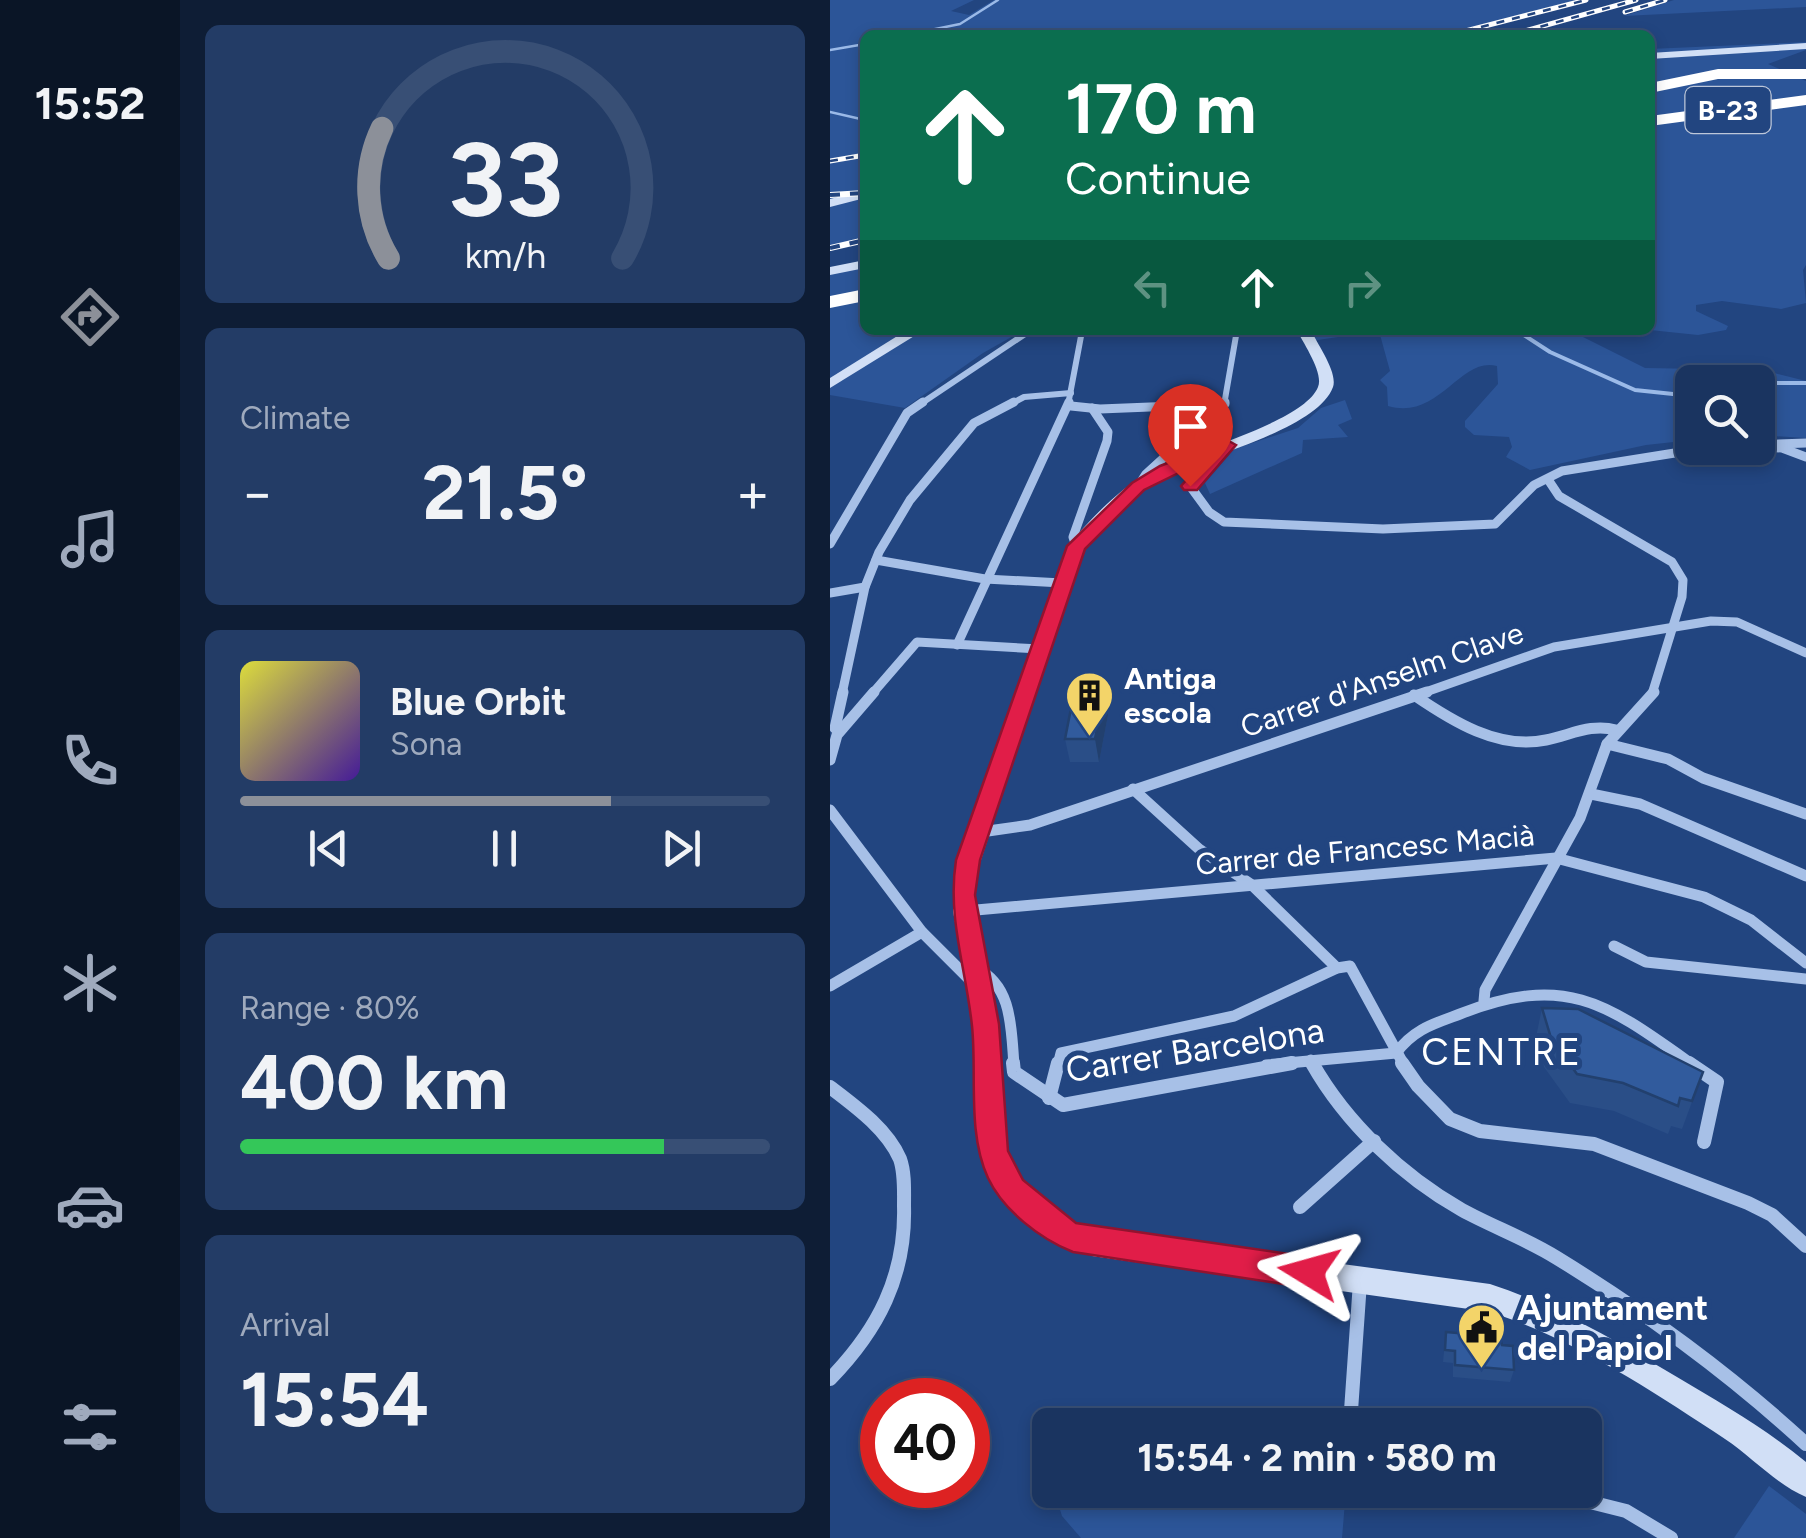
<!DOCTYPE html>
<html lang="en">
<head>
<meta charset="utf-8">
<style>
  :root { --surface:#1a3460; --page:#233c66; --text:#f1f3f6; --muted:#9faabd; --line:#384f75; --accent:#8c9099 }
  body { margin:0; font-family:Figtree,sans-serif; background:var(--page); color:var(--text); height:100vh; display:flex; flex-direction:column; font-size:38px; white-space:nowrap }
  * { box-sizing:border-box; margin:0 }
  p { font-size:32px; color:var(--muted) }
  .icon { flex:none; width:55px; height:55px; fill:none; stroke:currentColor; stroke-width:2; stroke-linecap:round; stroke-linejoin:round }
  .map { position:relative; flex:1; overflow:hidden }
  .sheet { display:flex; flex-direction:column; gap:25px; padding:25px; background:#0e1d35; width:650px }
  .sheet>* { flex:none }
  .top-card { position:absolute; left:30px; top:30px; width:795px; height:305px; border-radius:15px; box-shadow:0 5px 15px #0003,0 0 0 2px var(--line); background:#0b6e4f; color:#fff; overflow:hidden }
  .buttons { position:absolute; left:845px; top:365px; display:grid; gap:20px }
  .buttons a { display:grid; place-items:center; width:100px; height:100px; border-radius:15px; background:var(--surface); box-shadow:0 5px 15px #0003,0 0 0 2px var(--line); font-size:50px }
  .speed { position:absolute; left:30px; top:1378px; display:flex; gap:20px; font-size:50px; font-weight:700; text-align:center }
  .speed>* { display:grid; place-content:center; width:130px; height:130px; border-radius:50%; background:var(--surface); box-shadow:0 5px 15px #0003,0 0 0 2px var(--line); line-height:1 }
  .speed .limit { border:15px solid #d22; background:#fff; color:#111 }
  .pin { position:absolute; display:grid; place-items:center; width:85px; height:85px; color:#fff; margin:-102px -42px; border-radius:50% 50% 50% 0; rotate:-45deg; box-shadow:0 0 10px #0007 }
  .pin .icon { rotate:45deg }
  .me { position:absolute; width:110px; margin:-55px; rotate:278deg; stroke-linejoin:round; filter:drop-shadow(0 0 8px #0008) }
  .turn { display:flex; align-items:center; gap:35px; height:210px; padding:0 40px; font-size:45px }
  .turn .icon { width:130px; height:130px; stroke-width:2.5 }
  .turn b { display:block; font-size:70px; line-height:85px }
  .lanes { display:flex; align-items:center; height:95px; padding:0 40px; background:#0003; justify-content:center; gap:50px; direction:ltr }
  .lanes .off { opacity:.35 }
  .big { font-size:75px; font-weight:700; line-height:1.1 }
  .sheet .tile { flex:1; display:flex; flex-direction:column; justify-content:center; gap:15px; min-width:0; padding:0 35px; border-radius:15px; background:var(--page) }
  .sheet .dial { align-items:center; gap:0 }
  .dial svg { height:260px; overflow:visible; fill:none; stroke:var(--line); stroke-width:7; stroke-linecap:round; text-anchor:middle }
  .dial text { fill:var(--text); stroke:none }
  .song { display:flex; align-items:center; gap:30px }
  .cover { width:120px; height:120px; border-radius:15px; background:linear-gradient(135deg,hsl(60 70% 55%),hsl(260 70% 35%)) }
  .played { height:10px; border-radius:5px; background:linear-gradient(90deg,var(--accent) 70%,var(--line) 70%) }
  .keys { display:flex; justify-content:space-around; direction:ltr }
  .heat { display:flex; justify-content:space-between; align-items:center; font-size:55px; direction:ltr }
  .charge { height:15px; border-radius:8px; background:linear-gradient(90deg,#34c759 80%,var(--line) 0) }
  .trip { position:absolute; left:202px; top:1408px; width:570px; height:100px; border-radius:15px; background:var(--surface); box-shadow:0 5px 15px #0003,0 0 0 2px var(--line); font-weight:700; line-height:100px; text-align:center }
  main { display:flex; flex:1; min-height:0 }
  .dock { display:flex; flex-direction:column; width:180px; justify-content:space-around; align-items:center; background:#0a1526; color:var(--muted) }
  .dock .icon { width:70px; height:70px }
  .dock .selected { color:var(--accent) }
  .dock b { font-size:45px; color:var(--text) }
  .map>svg:first-child { display:block }
  .green { fill:#2c5598 }
  .lines { fill:none; stroke-linecap:round; stroke-linejoin:round }
  .stream-far1 { stroke:#9bbae8; stroke-width:2.5 }
  .stream { stroke:#9bbae8; stroke-width:4 }
  .street-far3 { stroke:#a7c0e7; stroke-width:6 }
  .street-far2 { stroke:#a7c0e7; stroke-width:9 }
  .street-far1 { stroke:#a7c0e7; stroke-width:11 }
  .street { stroke:#a7c0e7; stroke-width:14 }
  .secondary { fill:#d1dff6; fill-rule:evenodd }
  .highway { fill:#fff; fill-rule:evenodd }
  .rail-far1-casing { stroke:#fff; stroke-width:5 }
  .rail-casing { stroke:#fff; stroke-width:6 }
  .rail-far1 { stroke:#224580; stroke-width:2.5; stroke-dasharray:8; stroke-linecap:butt }
  .rail { stroke:#224580; stroke-width:4; stroke-dasharray:10; stroke-linecap:butt }
  .wall { fill:#2a4e87 }
  .shaded-wall { fill:#22406e }
  .building { fill:#315b9d; stroke:#22406e; stroke-width:2.5 }
  .route { fill:#e11d48; stroke:#92132f; stroke-width:2.5 }
  .labels { text-anchor:middle; stroke-width:10; stroke-linejoin:round; paint-order:stroke }
  .shield { fill:#224580; stroke:#bdc7d9; stroke-width:2.5 }
  .shield-label { font-size:28px; font-weight:bold; fill:#fff }
  .poi-label { font-size:30px; font-weight:bold; fill:#fff; stroke:#224580; text-anchor:start }
  .street-label { font-size:30px; fill:#fff; stroke:#224580 }
  .near-street-label { font-size:35px; fill:#fff; stroke:#224580 }
  .near-poi-label { font-size:35px; font-weight:bold; fill:#fff; stroke:#224580; text-anchor:start }
  .near-neighbourhood-label { font-size:38px; letter-spacing:2.5px; fill:#fff; stroke:#224580 }
</style>
</head>
<body>
<main>
<nav class="dock">
<b>15:52</b>
<svg class="icon selected" aria-label="directions" viewBox="0 0 24 24"><path d="M12 3l9 9-9 9-9-9zM9 14v-3h6M13 9l2 2-2 2"/></svg>
<svg class="icon" aria-label="music" viewBox="0 0 24 24"><path d="M9 18V5l10-2v13"/><circle cx="6" cy="18" r="3"/><circle cx="16" cy="16" r="3"/></svg>
<svg class="icon" aria-label="phone" viewBox="0 0 24 24"><path d="M5 4h4l2 5-3 2q2 4 5 5l2-3 5 2v4C11 20 4 13 5 4z"/></svg>
<svg class="icon" aria-label="climate" viewBox="0 0 24 24"><path d="M12 3v18M4 7l16 10M4 17L20 7"/></svg>
<svg class="icon" aria-label="car" viewBox="0 0 24 24"><path d="M5 17H2v-5l4-1 3-4h7l3 4 3 1v5h-3M9 17h6M6 11h13"/><circle cx="7" cy="17" r="2"/><circle cx="17" cy="17" r="2"/></svg>
<svg class="icon" aria-label="filters" viewBox="0 0 24 24"><path d="M4 7h16M4 17h16"/><circle cx="9" cy="7" r="2"/><circle cx="15" cy="17" r="2"/></svg>
</nav>
<section class="sheet">
<div class="tile dial"><svg viewBox="0 0 100 80">
<path d="M14 69A42 42 0 1 1 86 69"/>
<path d="M14 69A42 42 0 0 1 12 29" stroke="#8c9099"/>
<text x="50" y="56" font-size="32" font-weight="700">33</text>
<text x="50" y="72" font-size="11">km/h</text>
</svg></div>
<div class="tile"><p>Climate</p>
<div class="heat"><a>−</a><b class="big">21.5°</b><a>+</a></div>
</div>
<div class="tile">
<div class="song"><i class="cover"></i><div><b>Blue Orbit</b><p>Sona</p></div></div>
<div class="played"></div>
<div class="keys"><svg class="icon" aria-label="previous" viewBox="0 0 24 24"><path d="M18 5L8 12l10 7zM5 5v14"/></svg><svg class="icon" aria-label="pause" viewBox="0 0 24 24"><path d="M8 5v14M16 5v14"/></svg><svg class="icon" aria-label="next" viewBox="0 0 24 24"><path d="M6 5l10 7-10 7zM19 5v14"/></svg></div>
</div>
<div class="tile"><p>Range · 80%</p><b class="big">400 km</b><div class="charge"></div></div>
<div class="tile"><p>Arrival</p><b class="big">15:54</b></div>
</section>
<div class="map">
<svg width="976" height="1538" viewBox="0 0 976 1538">
  <rect width="100%" height="100%" fill="#224580"/>
  <g class="green">
    <path d="M0,0H144L121,11L139,15L164,0H748L613,35H35V238L0,246Z"/>
    <path d="M844,0H976V7L794,16Z"/>
    <path d="M976,42V50L938,64L976,81V265L973,270L976,303L951,309L892,301L866,305V311L898,326L896,330L868,335L820,330V49Z"/>
    <path d="M35,266V330H194L153,353L75,408L0,395V274Z"/>
    <path d="M466,330H739L815,368L932,370L976,381V438L928,435V382H862V440L816,445L700,470L676,457L682,447L679,437L644,435L635,427V421L668,384L667,366C630,356 609,421 558,406L557,387L550,380L560,371L549,331L474,342Z"/>
    <path d="M515,400L522,419L508,425L518,437L473,440L472,453L380,494L375,483L404,449L468,428L491,408Z"/>
    <path d="M939,1486L976,1514V1538H904Z"/>
    <path d="M224,1490H516L512,1538H251L232,1516Z"/>
  </g>
  <g class="lines">
    <g class="stream-far1">
      <path d="M76,35L130,24L168,0"/>
      <path d="M0,50L35,44"/>
      <path d="M0,112L35,120"/>
    </g>
    <g class="stream">
      <path d="M686,330L720,352L805,390L862,396"/>
      <path d="M928,383H976"/>
    </g>
    <g class="street-far3">
      <path d="M198,331L238,330"/>
      <path d="M89,405L201,330"/>
      <path d="M179,405L194,397L241,393"/>
      <path d="M238,405L252,331L246,330"/>
      <path d="M377,405L395,404"/>
      <path d="M394,405L407,330"/>
    </g>
    <g class="street-far2">
      <path d="M241,406L270,409L395,404"/>
      <path d="M948,444L976,443"/>
      <path d="M928,447L952,448L976,457"/>
      <path d="M393,449L360,486L379,512L394,522L553,529L665,524L704,485L732,471L876,448"/>
      <path d="M719,481L729,496L842,562L853,580L852,597L822,694"/>
      <path d="M309,485L316,474L395,402"/>
      <path d="M0,544L77,413L93,402"/>
      <path d="M246,546L243,537L277,441L278,432L262,408"/>
      <path d="M46,560L155,579L232,583"/>
      <path d="M0,593L35,587"/>
      <path d="M127,645L239,402"/>
      <path d="M12,694L35,587L49,552L80,500L144,423L184,402"/>
      <path d="M42,694L87,642L210,649"/>
      <path d="M590,694L724,647L881,621L907,622L976,653"/>
    </g>
    <g class="street-far1">
      <path d="M584,695C622,721 668,750 716,740C741,735 761,723 786,730"/>
      <path d="M9,731L5,728L13,692"/>
      <path d="M777,744L838,759L873,778L976,814"/>
      <path d="M0,760L7,735L44,692"/>
      <path d="M303,789L369,849L422,885L507,968"/>
      <path d="M761,794L810,804L976,876"/>
      <path d="M0,810L92,932L142,982"/>
      <path d="M151,832L200,825L597,692"/>
      <path d="M135,911L726,858L874,897L921,920L976,963"/>
      <path d="M784,946L816,962L976,979"/>
      <path d="M146,968C183,986 181,1029 184,1065"/>
      <path d="M0,986L92,932"/>
      <path d="M654,1001L655,990L750,818L777,744L824,692"/>
      <path d="M566,1053C584,1029 603,1024 630,1014C737,972 777,1004 863,1065"/>
      <path d="M481,1060L484,1065"/>
      <path d="M228,1065L231,1053L404,1016L507,968L520,966L574,1065"/>
      <path d="M436,1065L566,1053"/>
    </g>
    <g class="street">
      <path d="M183,1063L184,1072L233,1105L462,1063"/>
      <path d="M482,1063C516,1123 572,1176 632,1210C663,1227 697,1239 727,1258C815,1312 900,1374 976,1444"/>
      <path d="M572,1063L588,1086L620,1119L650,1131L764,1144L918,1203L942,1215L976,1246"/>
      <path d="M859,1063L887,1082L874,1142"/>
      <path d="M0,1087C25,1106 57,1129 70,1159C75,1173 74,1191 74,1206C76,1276 48,1330 0,1379"/>
      <path d="M219,1098L228,1063"/>
      <path d="M470,1207L544,1141"/>
      <path d="M520,1425L530,1282"/>
      <path d="M712,1490L796,1511L841,1538"/>
    </g>
    <g class="secondary">
      <path d="M976,43V49L820,59V53Z"/>
      <path d="M35,190V198L0,207V199Z"/>
      <path d="M35,260V268L0,275V267Z"/>
      <path d="M77,330H94L0,388V378Z"/>
      <path d="M467,330H481C487,344 508,372 503,387C487,431 369,457 328,480C300,496 276,524 254,548L145,878V911L167,1024L176,1151C189,1190 226,1216 262,1230L660,1284C727,1306 787,1341 847,1377C891,1403 936,1429 976,1462V1497C947,1485 922,1457 895,1439C822,1391 744,1339 660,1312L262,1256L214,1236L174,1199L157,1172L150,1151L143,1024L123,911V878L238,546C259,520 288,490 318,473C354,453 474,423 488,387C494,373 473,343 467,330Z"/>
    </g>
    <g class="highway">
      <path d="M888,69H976V79H888L820,93V83Z"/>
      <path d="M976,95V105L820,126V116Z"/>
      <path d="M35,289V301L0,308V296Z"/>
    </g>
    <defs>
      <g id="rail-far1">
        <path d="M795,12L835,0"/>
        <path d="M695,31L806,0"/>
        <path d="M620,35L756,0"/>
        <path d="M0,161L35,155"/>
      </g>
      <g id="rail">
        <path d="M0,195L35,193"/>
        <path d="M0,248L35,240"/>
      </g>
    </defs>
    <use href="#rail-far1" class="rail-far1-casing"/>
    <use href="#rail" class="rail-casing"/>
    <use href="#rail-far1" class="rail-far1"/>
    <use href="#rail" class="rail"/>
  </g>
  <g class="wall">
    <path d="M278,715L269,762H240L235,739Z"/>
    <path d="M712,1008L873,1072L852,1129L841,1126L838,1134L784,1111L740,1103L714,1067L706,1037Z"/>
    <path d="M616,1332L661,1340L684,1370L680,1382L623,1377V1363L613,1362Z"/>
  </g>
  <path class="shaded-wall" d="M274,692L278,715L269,762L265,739Z"/>
  <g class="building">
    <path d="M245,688L274,692L265,739H235Z"/>
    <path d="M712,1008L748,1009L873,1072L862,1101L850,1098L848,1106L793,1083L747,1074L721,1038Z"/>
    <path d="M616,1332L661,1336V1340L671,1341L672,1345L683,1346L684,1370L625,1365V1351L615,1350Z"/>
  </g>
  <path class="route" d="M397,440L406,445L367,490H354L351,486L373,461L314,490L255,549L150,860L145,895L169,1024L178,1151L193,1180L246,1223L479,1257L490,1262L494,1272L490,1283L479,1288L243,1252C210,1239 173,1210 158,1178C137,1133 147,1074 142,1026C136,968 117,918 126,860L237,546L302,483L330,466Z"/>
  <defs>
    <symbol id="building-pin" viewBox="-11 -11 22 30"><path d="M0 17L-7.5 6A9.5 9.5 0 1 1 7.5 6Z" fill="#f3d469" stroke="#224580"/><path d="M-4-6H4V6H1V3H-1V6H-4ZM-2.5-4.3h1.7v1.8h-1.7ZM.8-4.3h1.7v1.8H.8ZM-2.5-1h1.7V.8h-1.7ZM.8-1h1.7V.8H.8Z" fill="#111"/></symbol>
    <symbol id="civic-pin" viewBox="-11 -11 22 30"><path d="M0 17L-7.5 6A9.5 9.5 0 1 1 7.5 6Z" fill="#f3d469" stroke="#224580"/><path d="M-.6-6.5H3V-4.5H.6V-3L4-1V1h2V6H-6V1h2V-1L-.6-3ZM-1.2 2.5V6h2.4V2.5Z" fill="#111"/></symbol>
  </defs>
  <g fill-rule="evenodd">
    <use href="#building-pin" x="232" y="668" width="55" height="75"/>
    <use href="#civic-pin" x="624" y="1300" width="55" height="75"/>
  </g>
  <g class="labels">
    <rect class="shield" x="855.5" y="87" width="85" height="46" rx="8"/>
    <g class="shield-label">
      <text x="898" y="120">B-23</text>
    </g>
    <g class="poi-label">
      <text x="294" y="689">Antiga<tspan x="294" dy="34">escola</tspan></text>
    </g>
    <g class="street-label">
      <text transform="translate(552 680) rotate(-19)" y="10">Carrer d'Anselm Clave</text>
      <text transform="translate(535 850) rotate(-5)" y="10">Carrer de Francesc Macià</text>
    </g>
    <g class="near-street-label">
      <text transform="translate(365 1050) rotate(-9)" y="12">Carrer Barcelona</text>
    </g>
    <g class="near-poi-label">
      <text x="687" y="1320">Ajuntament<tspan x="687" dy="40">del Papiol</tspan></text>
    </g>
    <g class="near-neighbourhood-label">
      <text x="672" y="1065">CENTRE</text>
    </g>
  </g>
</svg>
<div class="buttons">
<a><svg class="icon" aria-label="search" viewBox="0 0 24 24"><circle cx="10" cy="10" r="6"/><path d="M15 15l6 6"/></svg></a>
</div>
<div class="speed"><div class="limit">40</div></div>
<div class="pin" style="left:360px;top:486px;background:#d93025"><svg class="icon" aria-label="arrive" viewBox="0 0 24 24"><path d="M6 21V4h12l-3 4 3 4H6"/></svg></div>
<svg class="me" style="left:479px;top:1272px" viewBox="-20 -20 40 40"><path d="M0-17L14 15 0 8-14 15z" fill="#e11d48" stroke="#fff" stroke-width="4"/></svg>
<div class="trip">15:54 · 2 min · 580 m</div>
<div class="top-card">
<div class="turn"><svg class="icon" aria-label="ahead" viewBox="0 0 24 24"><path d="M12 20V5M6 11l6-6 6 6"/></svg><div><b>170 m</b>Continue</div></div>
<div class="lanes"><svg class="icon off" aria-label="left" viewBox="0 0 24 24"><path d="M17 20v-9H6M10 6l-5 5 5 5"/></svg><svg class="icon" aria-label="ahead" viewBox="0 0 24 24"><path d="M12 20V5M6 11l6-6 6 6"/></svg><svg class="icon off" aria-label="right" viewBox="0 0 24 24"><path d="M7 20v-9h11M14 6l5 5-5 5"/></svg></div>
</div>
</div>
</main>
</body>
</html>
